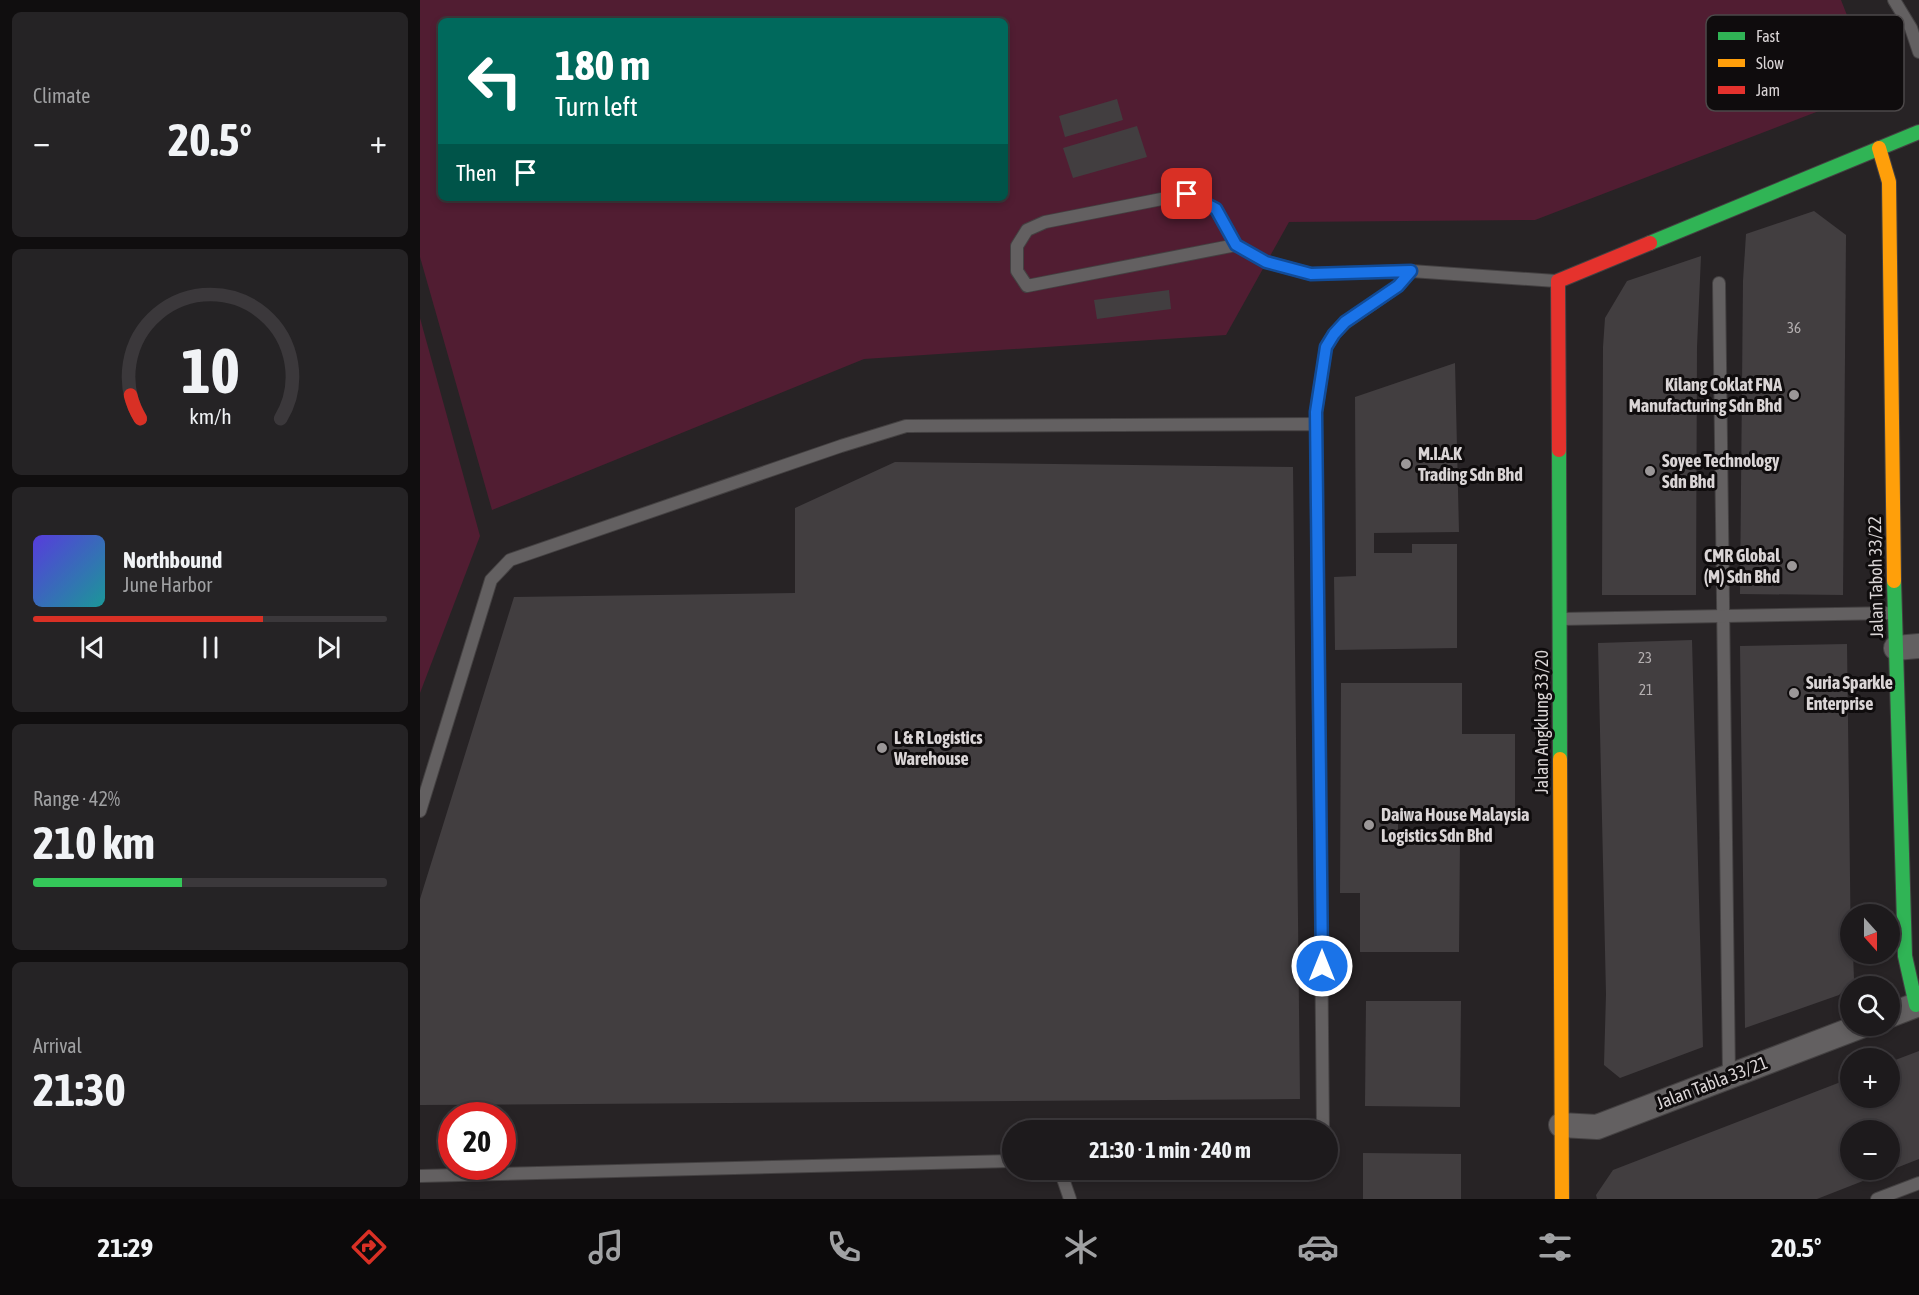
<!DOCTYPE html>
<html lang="en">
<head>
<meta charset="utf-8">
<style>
  :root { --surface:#1d1a1c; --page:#252325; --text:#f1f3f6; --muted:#a0a1a3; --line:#3b383b; --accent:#d93025 }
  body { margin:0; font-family:"Asap Condensed",sans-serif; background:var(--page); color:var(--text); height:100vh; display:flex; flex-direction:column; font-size:22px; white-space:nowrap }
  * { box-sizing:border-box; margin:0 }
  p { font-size:20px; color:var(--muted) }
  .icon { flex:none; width:33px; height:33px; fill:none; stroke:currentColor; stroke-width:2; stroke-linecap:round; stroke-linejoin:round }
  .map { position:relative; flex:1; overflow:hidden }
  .panel { display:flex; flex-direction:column; gap:12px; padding:12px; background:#100e0f; width:420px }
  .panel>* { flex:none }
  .hud { position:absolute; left:18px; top:18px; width:570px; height:183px; border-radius:9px; box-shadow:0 3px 9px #0003,0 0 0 2px var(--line); background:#00695c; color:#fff; overflow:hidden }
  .needle { width:39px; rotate:159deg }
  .controls { position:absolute; left:1420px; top:904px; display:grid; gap:12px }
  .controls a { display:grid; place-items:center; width:60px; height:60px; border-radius:50%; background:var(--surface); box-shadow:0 3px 9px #0003,0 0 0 2px var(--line); font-size:30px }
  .speed { position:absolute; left:18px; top:1102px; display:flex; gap:12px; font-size:30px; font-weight:700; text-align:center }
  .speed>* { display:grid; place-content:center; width:78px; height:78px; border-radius:50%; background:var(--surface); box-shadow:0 3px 9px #0003,0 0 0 2px var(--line); line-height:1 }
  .speed .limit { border:9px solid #d22; background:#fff; color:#111 }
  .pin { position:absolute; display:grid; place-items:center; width:51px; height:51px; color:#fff; margin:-26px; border-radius:12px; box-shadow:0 3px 9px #0006 }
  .me { position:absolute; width:66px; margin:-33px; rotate:0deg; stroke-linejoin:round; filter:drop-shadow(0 0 4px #0008) }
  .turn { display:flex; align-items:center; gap:21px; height:126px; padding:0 18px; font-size:27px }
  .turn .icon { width:78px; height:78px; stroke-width:2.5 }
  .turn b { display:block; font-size:42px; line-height:51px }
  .then { display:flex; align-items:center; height:57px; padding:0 18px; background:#0003; gap:12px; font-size:22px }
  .big { font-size:45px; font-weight:700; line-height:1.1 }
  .panel .tile { flex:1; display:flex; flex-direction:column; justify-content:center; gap:9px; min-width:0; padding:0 21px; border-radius:9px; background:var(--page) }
  .panel .dial { align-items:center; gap:0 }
  .dial svg { height:156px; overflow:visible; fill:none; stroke:var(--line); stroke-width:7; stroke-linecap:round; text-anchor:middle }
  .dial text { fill:var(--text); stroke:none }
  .song { display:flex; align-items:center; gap:18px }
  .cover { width:72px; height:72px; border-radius:9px; background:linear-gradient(135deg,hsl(250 70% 55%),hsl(180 70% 35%)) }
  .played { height:6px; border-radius:3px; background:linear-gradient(90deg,var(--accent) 65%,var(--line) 65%) }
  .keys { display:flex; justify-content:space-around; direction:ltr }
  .heat { display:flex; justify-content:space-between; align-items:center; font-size:33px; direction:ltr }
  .charge { height:9px; border-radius:4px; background:linear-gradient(90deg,#34c759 42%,var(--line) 0) }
  .trip { position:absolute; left:582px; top:1120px; width:336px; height:60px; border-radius:30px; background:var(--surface); box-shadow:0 3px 9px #0003,0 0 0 2px var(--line); font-weight:700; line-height:60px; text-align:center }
  .dock { display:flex; height:96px; justify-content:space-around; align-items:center; background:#0c0a0b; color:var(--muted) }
  .dock .icon { width:42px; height:42px }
  .dock .active { color:var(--accent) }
  .dock b { font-size:27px; color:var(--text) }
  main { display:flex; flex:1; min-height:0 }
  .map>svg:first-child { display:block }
  .green { fill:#511d32; fill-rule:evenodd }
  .building { fill:#423e40; fill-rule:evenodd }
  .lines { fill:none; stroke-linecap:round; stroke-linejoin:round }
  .lane-casing { stroke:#444142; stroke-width:14 }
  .street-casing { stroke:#444142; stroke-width:26 }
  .fast-casing { stroke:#444142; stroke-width:16 }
  .slow-casing { stroke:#444142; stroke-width:16 }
  .jam-casing { stroke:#444142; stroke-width:16 }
  .lane { stroke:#636061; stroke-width:12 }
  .street { stroke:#636061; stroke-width:24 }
  .fast { stroke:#30b455; stroke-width:14 }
  .slow { stroke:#ff9f0a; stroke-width:14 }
  .jam { stroke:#e5322d; stroke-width:14 }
  .route-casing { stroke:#114b97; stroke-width:15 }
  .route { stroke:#1a73e8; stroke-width:10 }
  .poi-dot { fill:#9b9798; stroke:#0f0c0d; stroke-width:2 }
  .labels { text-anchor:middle; stroke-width:6; stroke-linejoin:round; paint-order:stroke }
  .number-label { font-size:15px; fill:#b4afb0 }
  .poi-label { font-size:18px; font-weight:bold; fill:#dad5d6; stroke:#0f0c0d; text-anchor:start }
  .street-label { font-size:18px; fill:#dad5d6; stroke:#0f0c0d }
  .key { fill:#0f0c0d; stroke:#4c4849; stroke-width:1.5 }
  .key-label { font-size:16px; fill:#dad5d6 }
</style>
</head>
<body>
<main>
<section class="panel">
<div class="tile"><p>Climate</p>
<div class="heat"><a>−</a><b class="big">20.5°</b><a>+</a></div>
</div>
<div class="tile dial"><svg viewBox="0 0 100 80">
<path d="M14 69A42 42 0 1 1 86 69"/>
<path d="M14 69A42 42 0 0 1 9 57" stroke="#d93025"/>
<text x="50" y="56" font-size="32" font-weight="700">10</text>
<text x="50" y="72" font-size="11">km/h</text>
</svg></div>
<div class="tile">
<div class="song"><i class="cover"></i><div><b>Northbound</b><p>June Harbor</p></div></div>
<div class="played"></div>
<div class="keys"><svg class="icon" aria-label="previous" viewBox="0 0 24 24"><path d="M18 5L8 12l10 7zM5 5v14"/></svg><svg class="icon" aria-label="pause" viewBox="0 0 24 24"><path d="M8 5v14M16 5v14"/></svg><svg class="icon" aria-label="next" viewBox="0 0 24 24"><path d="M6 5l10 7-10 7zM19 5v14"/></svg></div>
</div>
<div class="tile"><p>Range · 42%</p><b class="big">210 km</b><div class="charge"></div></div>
<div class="tile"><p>Arrival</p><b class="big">21:30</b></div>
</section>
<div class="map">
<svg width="1499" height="1199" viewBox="0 0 1499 1199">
  <rect width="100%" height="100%" fill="#272325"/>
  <g class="green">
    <path d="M0,0H1421L1456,89L1115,220L869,222L806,335L444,359L72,510L0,257ZM21,21H585V198H21Z"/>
    <path d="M0,318L60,536L0,693Z"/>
  </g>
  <g class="building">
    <path d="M697,99L703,120L645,137L639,116Z"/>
    <path d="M717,126L727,157L653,178L643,148Z"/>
    <path d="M1394,211L1426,235L1423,595L1320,594L1323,281L1326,234Z"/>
    <path d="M1281,256L1277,347L1276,595H1182L1183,347L1185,318L1207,281Z"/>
    <path d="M749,290L751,309L677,319L674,300Z"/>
    <path d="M1035,363L1039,532L954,533V553H992V544H1037V648L915,650L914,577L936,576L935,397Z"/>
    <path d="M475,462L873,467L880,1099L0,1105V899L94,597L375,593V508Z"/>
    <path d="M1272,640L1283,1047L1200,1078L1184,1065L1186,994L1178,643Z"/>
    <path d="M1427,644L1431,954H1433L1434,979L1419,995L1325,1028L1320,646Z"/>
    <path d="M921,683H1042V734H1095V811H978V839H1040L1039,952H940V893H920Z"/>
    <path d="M946,1001H1041L1040,1107L945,1106Z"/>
    <path d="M1499,1051V1159L1397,1199H1177L1176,1195L1193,1170L1431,1078V1098H1470V1062ZM1431,1131H1470V1170H1431Z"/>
    <path d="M943,1153L1041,1154V1199H943Z"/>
  </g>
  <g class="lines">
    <defs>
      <g id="lane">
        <path d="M1474,0L1491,28L1499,52"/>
        <path d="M816,245L607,286L597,271V246L607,230L625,222L767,194L796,209L816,245L846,262L891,274L991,271L1136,281"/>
        <path d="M1299,283L1309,1077"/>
        <path d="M896,424V412L906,347L914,334L925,323L978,286L991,271"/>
        <path d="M1141,619L1474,613"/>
        <path d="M0,811L71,580L90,560L421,446L486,426L896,424L903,1131"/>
        <path d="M640,1170L650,1199"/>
        <path d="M0,1176L592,1161"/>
        <path d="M1457,1199L1499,1183"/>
      </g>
      <g id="street">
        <path d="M1476,648L1499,646"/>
        <path d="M1470,1015L1499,1004"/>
        <path d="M1141,1125L1177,1127L1441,1026"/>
      </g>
      <g id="fast">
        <path d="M1230,243L1499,132"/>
        <path d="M1139,450L1140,759"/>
        <path d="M1474,581L1485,956L1496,1005"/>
      </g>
      <g id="slow">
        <path d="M1459,148L1469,182L1474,581"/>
        <path d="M1140,759L1142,1199"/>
      </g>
      <path id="jam" d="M1139,450L1138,281L1230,243"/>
    </defs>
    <use href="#lane" class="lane-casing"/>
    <use href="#street" class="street-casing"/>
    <use href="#fast" class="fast-casing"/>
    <use href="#slow" class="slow-casing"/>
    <use href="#jam" class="jam-casing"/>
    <use href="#lane" class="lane"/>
    <use href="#street" class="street"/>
    <use href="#fast" class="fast"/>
    <use href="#slow" class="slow"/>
    <use href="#jam" class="jam"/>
  </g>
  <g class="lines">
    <defs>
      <path id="route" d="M767,194L796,209L816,245L846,262L891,274L991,271L978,286L925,322L914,334L906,347L896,412L902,966"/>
    </defs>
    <use href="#route" class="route-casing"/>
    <use href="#route" class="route"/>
  </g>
  <g class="poi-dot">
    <circle cx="1374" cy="395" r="6"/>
    <circle cx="986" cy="464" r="6"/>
    <circle cx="1230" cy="471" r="6"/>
    <circle cx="1372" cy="566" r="6"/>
    <circle cx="1374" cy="693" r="6"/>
    <circle cx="462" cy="748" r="6"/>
    <circle cx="949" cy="825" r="6"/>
  </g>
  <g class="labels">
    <g class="number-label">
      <text x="1374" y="333">36</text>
      <text x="1225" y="663">23</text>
      <text x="1226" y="695">21</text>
    </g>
    <g class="poi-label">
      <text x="1362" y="391" text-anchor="end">Kilang Coklat FNA<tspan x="1362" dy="21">Manufacturing Sdn Bhd</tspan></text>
      <text x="998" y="460">M.I.A.K<tspan x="998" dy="21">Trading Sdn Bhd</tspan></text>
      <text x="1242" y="467">Soyee Technology<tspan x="1242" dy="21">Sdn Bhd</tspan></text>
      <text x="1360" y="562" text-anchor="end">CMR Global<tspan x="1360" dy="21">(M) Sdn Bhd</tspan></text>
      <text x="1386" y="689">Suria Sparkle<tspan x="1386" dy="21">Enterprise</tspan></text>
      <text x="474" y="744">L &amp; R Logistics<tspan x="474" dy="21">Warehouse</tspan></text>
      <text x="961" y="821">Daiwa House Malaysia<tspan x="961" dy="21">Logistics Sdn Bhd</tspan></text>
    </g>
    <g class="street-label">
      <text transform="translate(1456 577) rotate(-91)" y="6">Jalan Taboh 33/22</text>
      <text transform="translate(1122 722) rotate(-90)" y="6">Jalan Angklung 33/20</text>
      <text transform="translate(1292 1083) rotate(-21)" y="6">Jalan Tabla 33/21</text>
    </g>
  </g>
  <rect x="1286" y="15" width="198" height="96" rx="9" class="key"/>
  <rect x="1298" y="32" width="27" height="8" fill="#30b455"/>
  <rect x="1298" y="59" width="27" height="8" fill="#ff9f0a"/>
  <rect x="1298" y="86" width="27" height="8" fill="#e5322d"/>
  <g class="key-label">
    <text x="1336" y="42">Fast</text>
    <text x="1336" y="69">Slow</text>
    <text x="1336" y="96">Jam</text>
  </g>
</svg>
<div class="controls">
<a><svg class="needle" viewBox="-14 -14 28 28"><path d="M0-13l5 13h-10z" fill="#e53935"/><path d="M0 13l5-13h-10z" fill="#a0a1a3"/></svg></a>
<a><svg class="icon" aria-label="search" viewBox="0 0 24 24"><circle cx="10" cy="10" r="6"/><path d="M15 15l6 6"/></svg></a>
<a>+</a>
<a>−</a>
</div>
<div class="speed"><div class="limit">20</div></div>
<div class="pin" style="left:767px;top:194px;background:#d93025"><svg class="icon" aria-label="arrive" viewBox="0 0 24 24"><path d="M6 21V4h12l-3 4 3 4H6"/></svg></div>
<svg class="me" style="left:902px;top:966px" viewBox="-20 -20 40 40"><circle r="17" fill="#1a73e8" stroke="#fff" stroke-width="3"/><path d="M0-11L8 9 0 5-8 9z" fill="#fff"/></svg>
<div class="trip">21:30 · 1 min · 240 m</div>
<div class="hud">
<div class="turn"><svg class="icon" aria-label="left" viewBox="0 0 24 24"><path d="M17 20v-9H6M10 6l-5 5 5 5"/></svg><div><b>180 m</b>Turn left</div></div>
<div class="then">Then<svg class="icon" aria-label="arrive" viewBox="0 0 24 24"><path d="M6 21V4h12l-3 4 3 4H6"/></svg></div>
</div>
</div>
</main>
<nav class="dock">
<b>21:29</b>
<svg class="icon active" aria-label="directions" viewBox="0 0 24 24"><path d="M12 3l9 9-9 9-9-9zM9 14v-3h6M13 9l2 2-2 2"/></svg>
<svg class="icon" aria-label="music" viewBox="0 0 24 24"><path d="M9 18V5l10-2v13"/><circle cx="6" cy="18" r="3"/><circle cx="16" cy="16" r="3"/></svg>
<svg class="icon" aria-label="phone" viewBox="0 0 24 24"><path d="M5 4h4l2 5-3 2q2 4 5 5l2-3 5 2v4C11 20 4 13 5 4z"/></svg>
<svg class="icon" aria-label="climate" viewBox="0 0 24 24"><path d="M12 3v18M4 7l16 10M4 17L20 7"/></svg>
<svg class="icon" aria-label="car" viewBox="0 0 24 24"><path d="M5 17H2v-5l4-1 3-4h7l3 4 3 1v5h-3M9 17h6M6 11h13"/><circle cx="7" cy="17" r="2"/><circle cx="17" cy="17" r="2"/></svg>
<svg class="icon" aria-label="filters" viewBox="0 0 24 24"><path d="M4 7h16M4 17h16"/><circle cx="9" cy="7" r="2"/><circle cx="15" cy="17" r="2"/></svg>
<b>20.5°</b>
</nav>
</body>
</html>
